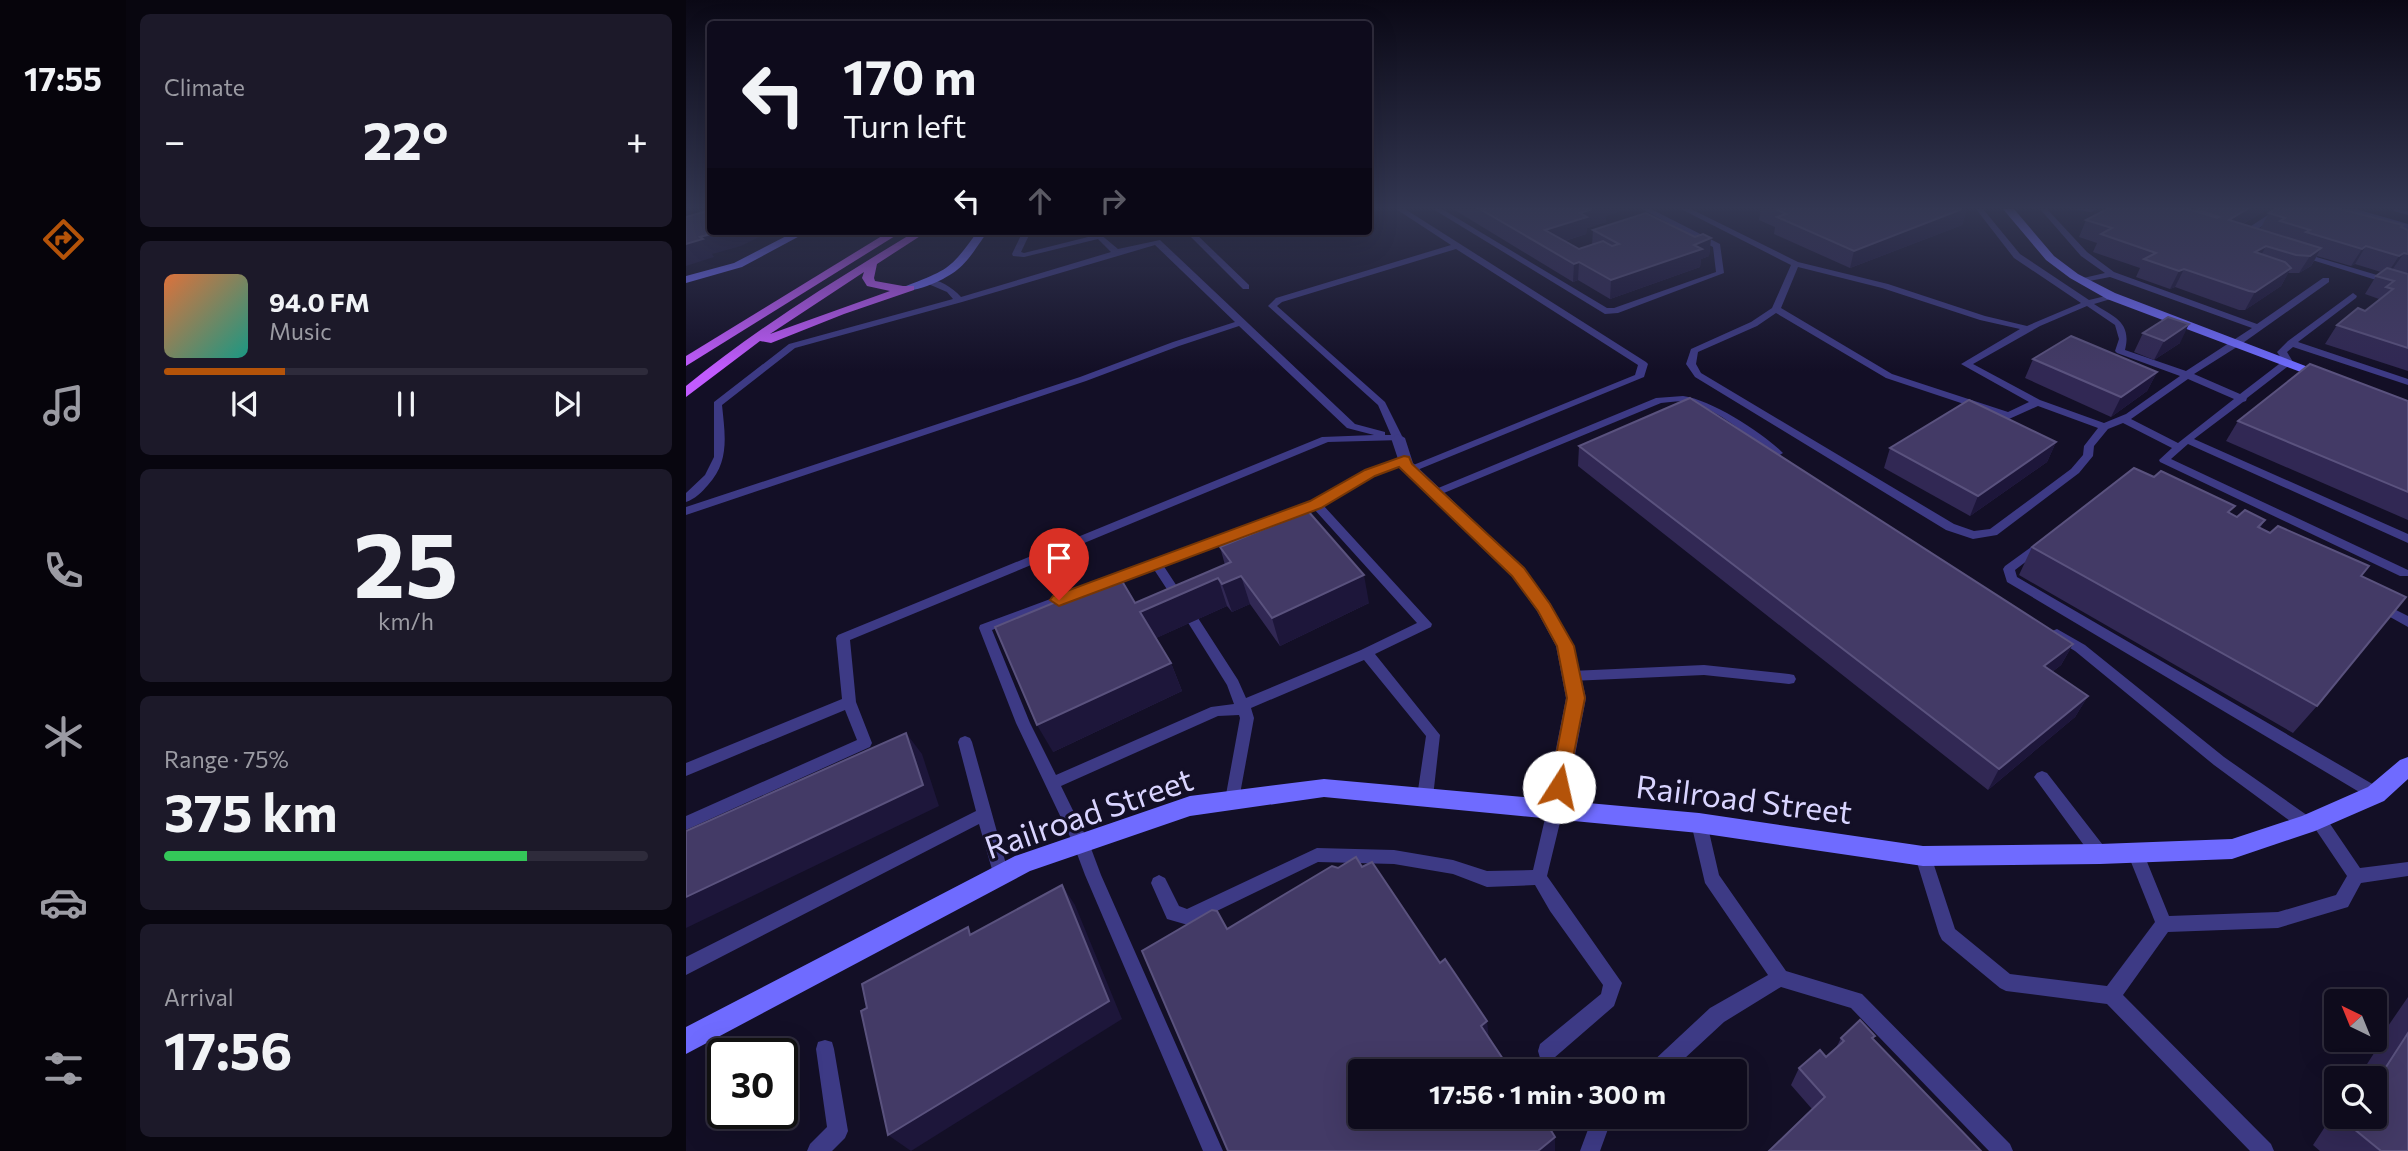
<!DOCTYPE html>
<html lang="en">
<head>
<meta charset="utf-8">
<style>
  :root { --surface:#0e0b1c; --page:#1c1929; --text:#f1f3f6; --muted:#9b9ba3; --line:#2e2b3b; --accent:#b45309 }
  body { margin:0; font-family:Commissioner,sans-serif; background:var(--page); color:var(--text); height:100vh; display:flex; flex-direction:column; font-size:26px; white-space:nowrap }
  * { box-sizing:border-box; margin:0 }
  p { font-size:23px; color:var(--muted) }
  .icon { flex:none; width:38px; height:38px; fill:none; stroke:currentColor; stroke-width:2; stroke-linecap:round; stroke-linejoin:round }
  .map { position:relative; flex:1; overflow:hidden }
  .sheet { display:flex; flex-direction:column; gap:14px; padding:14px; background:#08060f; width:560px }
  .sheet>* { flex:none }
  .banner { position:absolute; left:21px; top:21px; width:665px; height:214px; border-radius:7px; box-shadow:0 7px 28px #0002,0 0 0 2px var(--line); background:#0e0b1c; color:var(--text); overflow:hidden }
  .needle { width:46px; rotate:317deg }
  .fabs { position:absolute; left:1638px; top:989px; display:grid; gap:14px }
  .fabs a { display:grid; place-items:center; width:63px; height:63px; border-radius:7px; background:var(--surface); box-shadow:0 7px 28px #0002,0 0 0 2px var(--line); font-size:35px }
  .speed { position:absolute; left:21px; top:1038px; display:flex; gap:14px; font-size:35px; font-weight:700; text-align:center }
  .speed>* { display:grid; place-content:center; width:91px; height:91px; border-radius:50%; background:var(--surface); box-shadow:0 7px 28px #0002,0 0 0 2px var(--line); line-height:1 }
  .speed .limit { border:4px solid #111; border-radius:10px; background:#fff; color:#111 }
  .pin { position:absolute; display:grid; place-items:center; width:60px; height:60px; color:#fff; margin:-72px -30px; border-radius:50% 50% 50% 0; rotate:-45deg; box-shadow:0 0 7px #0007 }
  .pin .icon { rotate:45deg }
  .me { position:absolute; width:77px; margin:-38px; rotate:10deg; stroke-linejoin:round; filter:drop-shadow(0 0 5px #0008) }
  .turn { display:flex; align-items:center; gap:24px; height:147px; padding:0 21px; font-size:32px }
  .turn .icon { width:91px; height:91px; stroke-width:2.5 }
  .turn b { display:block; font-size:49px; line-height:60px }
  .lanes { display:flex; align-items:center; height:66px; padding:0 21px; background:#0003; justify-content:center; gap:35px; direction:ltr }
  .lanes .off { opacity:.35 }
  .big { font-size:52px; font-weight:700; line-height:1.1 }
  .sheet .tile { flex:1; display:flex; flex-direction:column; justify-content:center; gap:10px; min-width:0; padding:0 24px; border-radius:10px; background:var(--page) }
  .sheet .dial { align-items:center; gap:0 }
  .dial b { font-size:91px; line-height:1 }
  .song { display:flex; align-items:center; gap:21px }
  .cover { width:84px; height:84px; border-radius:10px; background:linear-gradient(135deg,hsl(20 70% 55%),hsl(170 70% 35%)) }
  .played { height:7px; border-radius:4px; background:linear-gradient(90deg,var(--accent) 25%,var(--line) 25%) }
  .keys { display:flex; justify-content:space-around; direction:ltr }
  .heat { display:flex; justify-content:space-between; align-items:center; font-size:38px; direction:ltr }
  .charge { height:10px; border-radius:5px; background:linear-gradient(90deg,#34c759 75%,var(--line) 0) }
  .trip { position:absolute; left:662px; top:1059px; width:399px; height:70px; border-radius:7px; background:var(--surface); box-shadow:0 7px 28px #0002,0 0 0 2px var(--line); font-weight:700; line-height:70px; text-align:center }
  main { display:flex; flex:1; min-height:0 }
  .menu { display:flex; flex-direction:column; width:126px; justify-content:space-around; align-items:center; background:#06040b; color:var(--muted) }
  .menu .icon { width:49px; height:49px }
  .menu .current { color:var(--accent) }
  .menu b { font-size:32px; color:var(--text) }
  .map>svg:first-child { display:block }
  .lines { fill:none; stroke-linecap:round; stroke-linejoin:round }
  .lane { fill:#3d3a85; fill-rule:evenodd }
  .street { fill:#3d3a85; fill-rule:evenodd }
  .secondary { fill:#6f6bff; fill-rule:evenodd }
  .primary { fill:#c25bff; fill-rule:evenodd }
  .wall { fill:#312854 }
  .shaded-wall { fill:#1d163a }
  .building { fill:#433a66; stroke:#5a527e; stroke-width:2 }
  .route { fill:#b45309; stroke:#753606; stroke-width:2 }
  .labels { text-anchor:middle; stroke-width:6; stroke-linejoin:round; paint-order:stroke }
  .near-street-label { font-size:32px; fill:#d9d4ff; stroke:#130f26 }
</style>
</head>
<body>
<main>
<nav class="menu">
<b>17:55</b>
<svg class="icon current" aria-label="directions" viewBox="0 0 24 24"><path d="M12 3l9 9-9 9-9-9zM9 14v-3h6M13 9l2 2-2 2"/></svg>
<svg class="icon" aria-label="music" viewBox="0 0 24 24"><path d="M9 18V5l10-2v13"/><circle cx="6" cy="18" r="3"/><circle cx="16" cy="16" r="3"/></svg>
<svg class="icon" aria-label="phone" viewBox="0 0 24 24"><path d="M5 4h4l2 5-3 2q2 4 5 5l2-3 5 2v4C11 20 4 13 5 4z"/></svg>
<svg class="icon" aria-label="climate" viewBox="0 0 24 24"><path d="M12 3v18M4 7l16 10M4 17L20 7"/></svg>
<svg class="icon" aria-label="car" viewBox="0 0 24 24"><path d="M5 17H2v-5l4-1 3-4h7l3 4 3 1v5h-3M9 17h6M6 11h13"/><circle cx="7" cy="17" r="2"/><circle cx="17" cy="17" r="2"/></svg>
<svg class="icon" aria-label="filters" viewBox="0 0 24 24"><path d="M4 7h16M4 17h16"/><circle cx="9" cy="7" r="2"/><circle cx="15" cy="17" r="2"/></svg>
</nav>
<section class="sheet">
<div class="tile"><p>Climate</p>
<div class="heat"><a>−</a><b class="big">22°</b><a>+</a></div>
</div>
<div class="tile">
<div class="song"><i class="cover"></i><div><b>94.0 FM</b><p>Music</p></div></div>
<div class="played"></div>
<div class="keys"><svg class="icon" aria-label="previous" viewBox="0 0 24 24"><path d="M18 5L8 12l10 7zM5 5v14"/></svg><svg class="icon" aria-label="pause" viewBox="0 0 24 24"><path d="M8 5v14M16 5v14"/></svg><svg class="icon" aria-label="next" viewBox="0 0 24 24"><path d="M6 5l10 7-10 7zM19 5v14"/></svg></div>
</div>
<div class="tile dial"><b>25</b><p>km/h</p></div>
<div class="tile"><p>Range · 75%</p><b class="big">375 km</b><div class="charge"></div></div>
<div class="tile"><p>Arrival</p><b class="big">17:56</b></div>
</section>
<div class="map">
<svg width="1722" height="1151" viewBox="0 0 1722 1151">
  <rect width="100%" height="100%" fill="#130f26"/>
  <g class="lines">
    <g class="lane">
      <path d="M710,209H719L960,362L962,364L958,377L724,473L719,470L720,468L949,375L952,365L770,249L596,302L591,306L699,402L717,438L716,440L642,442L164,640L170,702L186,743L184,747L0,830V816L171,740L159,710L0,776V763L156,699L150,638L152,635L636,437L688,435L661,428L553,326L493,346L400,381L0,515V507L394,377L487,342L549,322L469,245L276,302L109,348L36,405C39,435 44,461 22,485C16,492 9,499 0,502V493L19,475L28,457V402L103,344L267,299L261,292L240,283V279C253,279 266,287 275,297L425,252L412,239L338,257L327,256L326,254L337,231H345L335,252L338,253L414,234L432,249L474,240L669,424L699,432V435H705L692,405L582,306L590,298L765,245Z"/>
      <path d="M747,209H756L921,308H928L1030,272L1027,247L956,209H965L1034,244L1038,273L932,313L919,314Z"/>
      <path d="M995,209H1005L1112,262L1202,284L1299,316L1341,326L1395,303L1328,258L1290,209H1297L1334,254L1403,300L1428,294V298L1408,304C1428,317 1446,322 1439,350L1500,371L1566,328L1424,277L1393,283V279L1419,273L1395,256L1354,209H1361L1401,252L1428,272L1571,324L1637,278H1643V282L1554,345L1508,374L1554,394L1597,361L1591,352L1602,341L1667,293L1671,296L1670,298L1612,342L1722,379V385L1607,347L1601,352L1607,362L1605,364L1561,398L1560,401L1557,402L1508,439L1722,534V543L1502,444L1485,459L1722,570V576H1714L1474,462L1473,460L1486,448L1437,423L1422,429L1408,446L1407,456L1393,473L1311,535L1287,539L1260,530L1009,377L1000,364L1005,349L1065,322L1086,308L1105,265ZM1112,267L1196,288L1294,320L1334,329L1275,364L1343,402L1322,412L1206,374L1095,308ZM1401,306L1429,325L1433,339L1429,351L1431,353L1494,376L1440,414L1418,423L1354,400L1287,364L1354,326ZM1090,313L1200,378L1323,419L1352,406L1412,428L1398,446L1397,455L1385,469L1304,529L1288,531L1268,524L1015,373L1010,364L1012,352L1071,326ZM1502,379L1548,399L1492,443L1445,419Z"/>
      <path d="M1386,209H1408L1409,210L1405,212Z"/>
      <path d="M1591,209H1600L1569,231L1573,239L1566,241L1562,228Z"/>
      <path d="M1708,209L1722,211V215L1708,211Z"/>
      <path d="M499,231H507L563,285V289H557Z"/>
      <path d="M1610,251L1691,275L1722,279V283L1687,279L1610,255Z"/>
      <path d="M997,396C1026,400 1077,433 1097,453L1092,456L1088,455C1064,438 1032,409 1003,402C994,400 984,402 975,403L753,495H745L743,493L745,491L970,398Z"/>
      <path d="M718,457L722,458L723,460L722,462L688,475L637,505L746,624L745,627L689,654L754,735L747,797L744,802L739,804L734,802L731,797L740,736L678,660L565,708L568,718L552,805L547,807L542,805L539,800L554,718L553,715L532,716L375,786L403,843L415,875L537,1151H517L399,875L387,843L330,723L293,628L294,625L626,502L680,471ZM628,509L731,623L675,650L560,698L552,680L512,618H502L501,621L541,685L548,704L525,707L370,775L344,723L306,630L467,568L490,603H498L500,600L477,565Z"/>
      <path d="M1355,540L1359,541L1361,544L1359,547L1329,570L1331,577L1695,789L1698,794L1695,799L1690,801L1685,799L1321,582L1317,569L1319,566Z"/>
      <path d="M1692,601L1722,616V627L1688,608L1686,605L1688,602Z"/>
      <path d="M1371,629L1399,645L1538,757L1625,818L1626,815L1632,813L1638,815L1674,868L1722,862V876L1675,883L1662,907L1592,928L1482,932L1437,995L1585,1144L1588,1151H1564L1421,1004L1320,991L1314,988L1256,940L1253,934L1229,856L1231,851L1237,849L1243,851L1245,856L1269,929L1324,974L1421,986L1469,922L1441,852L1443,847L1449,845L1455,847L1483,916L1592,912L1650,895L1661,876L1628,827L1621,831L1615,829L1528,765L1389,651L1366,637L1364,634L1366,631Z"/>
      <path d="M1018,665L1103,674L1108,675L1110,679L1108,683L1103,684L1018,675L885,681L880,680L878,676L880,672L885,671Z"/>
      <path d="M279,736L284,738L286,742L323,875L321,880L315,883L309,880L293,824L0,975V957L290,811L272,742L274,738Z"/>
      <path d="M1356,771L1361,773L1420,849L1422,854L1420,859L1414,861L1408,859L1351,781L1348,777L1351,773Z"/>
      <path d="M869,803L874,805L877,810L861,876L936,983L928,1006L868,1058L861,1060L854,1058L852,1051L854,1044L915,994L917,985L864,911L849,885L801,887L767,874L708,864L632,862L502,925L481,919L465,883L467,878L473,875L479,878L493,906L501,909L631,848L708,850L767,860L801,871L847,870L861,810L864,805Z"/>
      <path d="M1013,816L1019,818L1021,823L1033,875L1100,971L1176,994L1324,1144L1327,1151H1303L1165,1008L1095,987L1038,1022L985,1071H961L964,1064L1024,1008L1082,975L1019,883L1005,823L1007,818Z"/>
      <path d="M139,1040L146,1042L148,1049L162,1131L159,1138L146,1151H121L124,1144L141,1127L130,1049L132,1042Z"/>
      <path d="M907,1116H931L922,1129L914,1151H894Z"/>
    </g>
    <g class="street">
      <path d="M1652,209H1670L1722,224V230Z"/>
      <path d="M712,434L719,438L727,463L838,568L864,603L888,646L900,698L877,817L869,820L861,817L858,810L880,698L870,646L851,611L826,576L715,468L705,438Z"/>
    </g>
    <g class="secondary">
      <path d="M1317,209H1328L1368,256L1392,274L1429,293L1648,377L1646,380H1636L1421,299L1384,278L1360,260Z"/>
      <path d="M110,231H123L56,267L0,283V276L48,263Z"/>
      <path d="M292,231H302C281,261 277,272 241,286C234,288 228,291 220,290V286C264,269 264,269 292,231Z"/>
      <path d="M1722,757V779L1698,801L1629,831L1546,859L1414,864L1237,866L1013,833L638,797L504,816L344,871L0,1054V1027L329,856L504,796L638,779L1013,813L1237,846L1414,844L1546,839L1616,816L1682,787L1714,760Z"/>
    </g>
    <g class="primary">
      <path d="M204,231H217L0,366V356Z"/>
      <path d="M230,231H242L191,264L188,278L189,281L217,286H228V290L158,314L85,343L74,341L0,397V386C72,327 151,279 230,231ZM178,272L176,278L181,286L204,291L84,334Z"/>
    </g>
  </g>
  <g class="wall">
    <path d="M767,209H941L920,216V222L901,228L900,234L879,241L893,249L906,245L907,230L1025,238L1023,256L1015,259L1014,267L924,299L892,280L887,282Z"/>
    <path d="M1075,209H1281L1276,225L1164,268L1088,234L1089,227L1073,220Z"/>
    <path d="M1421,209H1582L1557,224L1574,229L1583,213L1717,225L1716,228L1722,230V371L1639,344L1651,325L1679,311L1691,301L1693,299L1679,294L1690,276L1695,272L1669,264L1665,266L1631,256L1625,266L1613,273H1602L1595,286L1559,310H1553L1489,287L1484,289L1450,277L1454,268L1407,252L1411,243L1393,237L1400,220Z"/>
    <path d="M1457,333L1494,343L1468,360L1448,352Z"/>
    <path d="M1347,359L1471,372L1461,391L1425,417L1339,378Z"/>
    <path d="M1722,401V520L1540,441L1552,421Z"/>
    <path d="M1370,442L1361,462L1284,516L1198,468L1204,448Z"/>
    <path d="M893,446L1387,644L1375,665L1366,672L1402,696L1389,717L1302,790L892,466Z"/>
    <path d="M1544,513L1551,517L1579,520L1574,528L1675,576L1631,706L1607,733L1333,575L1346,547Z"/>
    <path d="M534,547L683,603L594,646L564,604L546,612L541,606L470,638L485,663L496,691L367,752L449,603L539,565Z"/>
    <path d="M1722,997V1151H1634L1627,1145L1650,1110V1116H1689V1078H1672L1692,1047L1689,1045Z"/>
    <path d="M1155,1038L1187,1039L1295,1151L1126,1109L1105,1085L1113,1068L1140,1057L1149,1050Z"/>
  </g>
  <g class="shaded-wall">
    <path d="M906,209H941L920,216V222L901,228L900,234L859,247V230L894,213Z"/>
    <path d="M1276,209H1281L1276,225L1164,268L1168,251Z"/>
    <path d="M1561,209H1582L1534,237L1543,220Z"/>
    <path d="M36,231H85L55,246L26,254L28,257L0,266V244L14,237Z"/>
    <path d="M1025,238L1023,256L1015,259L1014,267L924,299L925,280L1008,245Z"/>
    <path d="M1580,246L1571,263L1569,252Z"/>
    <path d="M1680,246L1669,264L1665,266L1676,249Z"/>
    <path d="M1635,248L1625,266L1613,273L1624,256Z"/>
    <path d="M1718,253L1706,270L1701,274L1713,256Z"/>
    <path d="M893,262L892,280L887,282L888,264Z"/>
    <path d="M1605,268L1595,286L1559,310L1569,292Z"/>
    <path d="M1498,269L1489,287L1484,289L1493,271Z"/>
    <path d="M1503,324L1494,343L1468,360L1478,341Z"/>
    <path d="M1471,372L1461,391L1425,417L1435,397Z"/>
    <path d="M1370,442L1361,462L1284,516L1292,496Z"/>
    <path d="M678,575L683,603L594,646L586,618Z"/>
    <path d="M555,576L564,604L546,612L536,584Z"/>
    <path d="M532,578L541,606L466,640L454,612Z"/>
    <path d="M1387,644L1375,665L1346,687L1358,666Z"/>
    <path d="M485,663L496,691L367,752L351,725Z"/>
    <path d="M1402,696L1389,717L1302,790L1313,769Z"/>
    <path d="M220,733L236,754L253,806L0,928V897Z"/>
    <path d="M376,885L389,905L436,1019L225,1151L202,1135Z"/>
    <path d="M801,1021L803,1039L795,1026Z"/>
    <path d="M869,1137V1151H852Z"/>
  </g>
  <g class="building">
    <path d="M794,209H906L894,213L901,217L859,230L893,249L917,241L926,246L933,244L907,230L960,213L1009,237L1017,234L1025,238L1008,245L1016,249L925,280L893,262L888,264Z"/>
    <path d="M1090,209H1276L1168,251L1091,217L1100,214Z"/>
    <path d="M1421,209H1502L1531,218L1533,217L1510,209H1561L1543,220L1635,248L1624,256L1610,255L1580,246L1569,252L1599,262L1605,268L1569,292L1563,291L1498,269L1493,271L1458,259L1470,253L1415,234L1426,228L1400,220Z"/>
    <path d="M1589,209H1654L1717,225L1715,227L1722,230V254L1718,253L1713,256L1680,246L1676,249L1620,232L1624,230L1594,221L1599,218L1583,213Z"/>
    <path d="M24,210V231H36L14,237L17,239L0,244V217Z"/>
    <path d="M1701,268L1722,274V348L1651,325L1672,308L1679,311L1707,289L1700,287L1708,281L1690,276Z"/>
    <path d="M1482,317L1503,324L1478,341L1457,333Z"/>
    <path d="M1385,336L1471,372L1435,397L1347,359Z"/>
    <path d="M1624,364L1722,401V492L1552,421Z"/>
    <path d="M1004,398L1387,644L1358,666L1402,696L1313,769L893,446Z"/>
    <path d="M1283,400L1370,442L1292,496L1204,448Z"/>
    <path d="M1448,468L1468,477L1475,471L1549,506L1542,512L1551,517L1559,510L1579,520L1572,527L1584,533L1592,526L1683,566L1675,576L1720,597L1631,706L1346,547Z"/>
    <path d="M622,511L678,575L586,618L555,576L536,584L532,578L454,612L485,663L351,725L309,627L433,576L449,603L545,562L534,547Z"/>
    <path d="M220,733L237,785L0,897V831Z"/>
    <path d="M670,857L676,867L686,862L754,963L759,959L801,1021L795,1026L825,1071H674V1116H856L869,1137L852,1151H542L456,951L526,910L531,911L541,929L646,866L652,868Z"/>
    <path d="M376,885L423,1001L202,1135L175,1011L181,1008L176,984L282,927L284,935Z"/>
    <path d="M1174,1020L1189,1036L1186,1038L1295,1151H1083L1139,1097L1113,1068L1134,1050L1140,1057L1158,1041L1155,1038Z"/>
    <path d="M1722,1033V1151H1695L1662,1124L1668,1116H1689V1084Z"/>
  </g>
  <linearGradient id="sky" x2="0" y2="1"><stop stop-color="#0a0815"/><stop offset="0.56" stop-color="#333752"/><stop offset="1" stop-color="#333752" stop-opacity="0"/></linearGradient>
  <rect width="1722" height="371" fill="url(#sky)"/>
  <path class="route" d="M718,456L723,457L726,464L838,568L864,604L888,646L899,698L880,793L873,796L866,793L864,787L881,698L871,646L852,611L826,576L713,467L689,476L635,508L378,604L373,606L364,600L367,596L624,501L679,470Z"/>
  <g class="labels">
    <g class="near-street-label">
      <text transform="translate(1058 800) rotate(7)" y="11">Railroad Street</text>
      <text transform="translate(403 814) rotate(-19)" y="11">Railroad Street</text>
    </g>
  </g>
</svg>
<div class="fabs">
<a><svg class="needle" viewBox="-14 -14 28 28"><path d="M0-13l5 13h-10z" fill="#e53935"/><path d="M0 13l5-13h-10z" fill="#9b9ba3"/></svg></a>
<a><svg class="icon" aria-label="search" viewBox="0 0 24 24"><circle cx="10" cy="10" r="6"/><path d="M15 15l6 6"/></svg></a>
</div>
<div class="speed"><div class="limit">30</div></div>
<div class="pin" style="left:373px;top:600px;background:#d93025"><svg class="icon" aria-label="arrive" viewBox="0 0 24 24"><path d="M6 21V4h12l-3 4 3 4H6"/></svg></div>
<svg class="me" style="left:873px;top:787px" viewBox="-20 -20 40 40"><circle r="19" fill="#fff"/><path d="M0-13L10 11 0 6-10 11z" fill="#b45309"/></svg>
<div class="trip">17:56 · 1 min · 300 m</div>
<div class="banner">
<div class="turn"><svg class="icon" aria-label="left" viewBox="0 0 24 24"><path d="M17 20v-9H6M10 6l-5 5 5 5"/></svg><div><b>170 m</b>Turn left</div></div>
<div class="lanes"><svg class="icon" aria-label="left" viewBox="0 0 24 24"><path d="M17 20v-9H6M10 6l-5 5 5 5"/></svg><svg class="icon off" aria-label="ahead" viewBox="0 0 24 24"><path d="M12 20V5M6 11l6-6 6 6"/></svg><svg class="icon off" aria-label="right" viewBox="0 0 24 24"><path d="M7 20v-9h11M14 6l5 5-5 5"/></svg></div>
</div>
</div>
</main>
</body>
</html>
